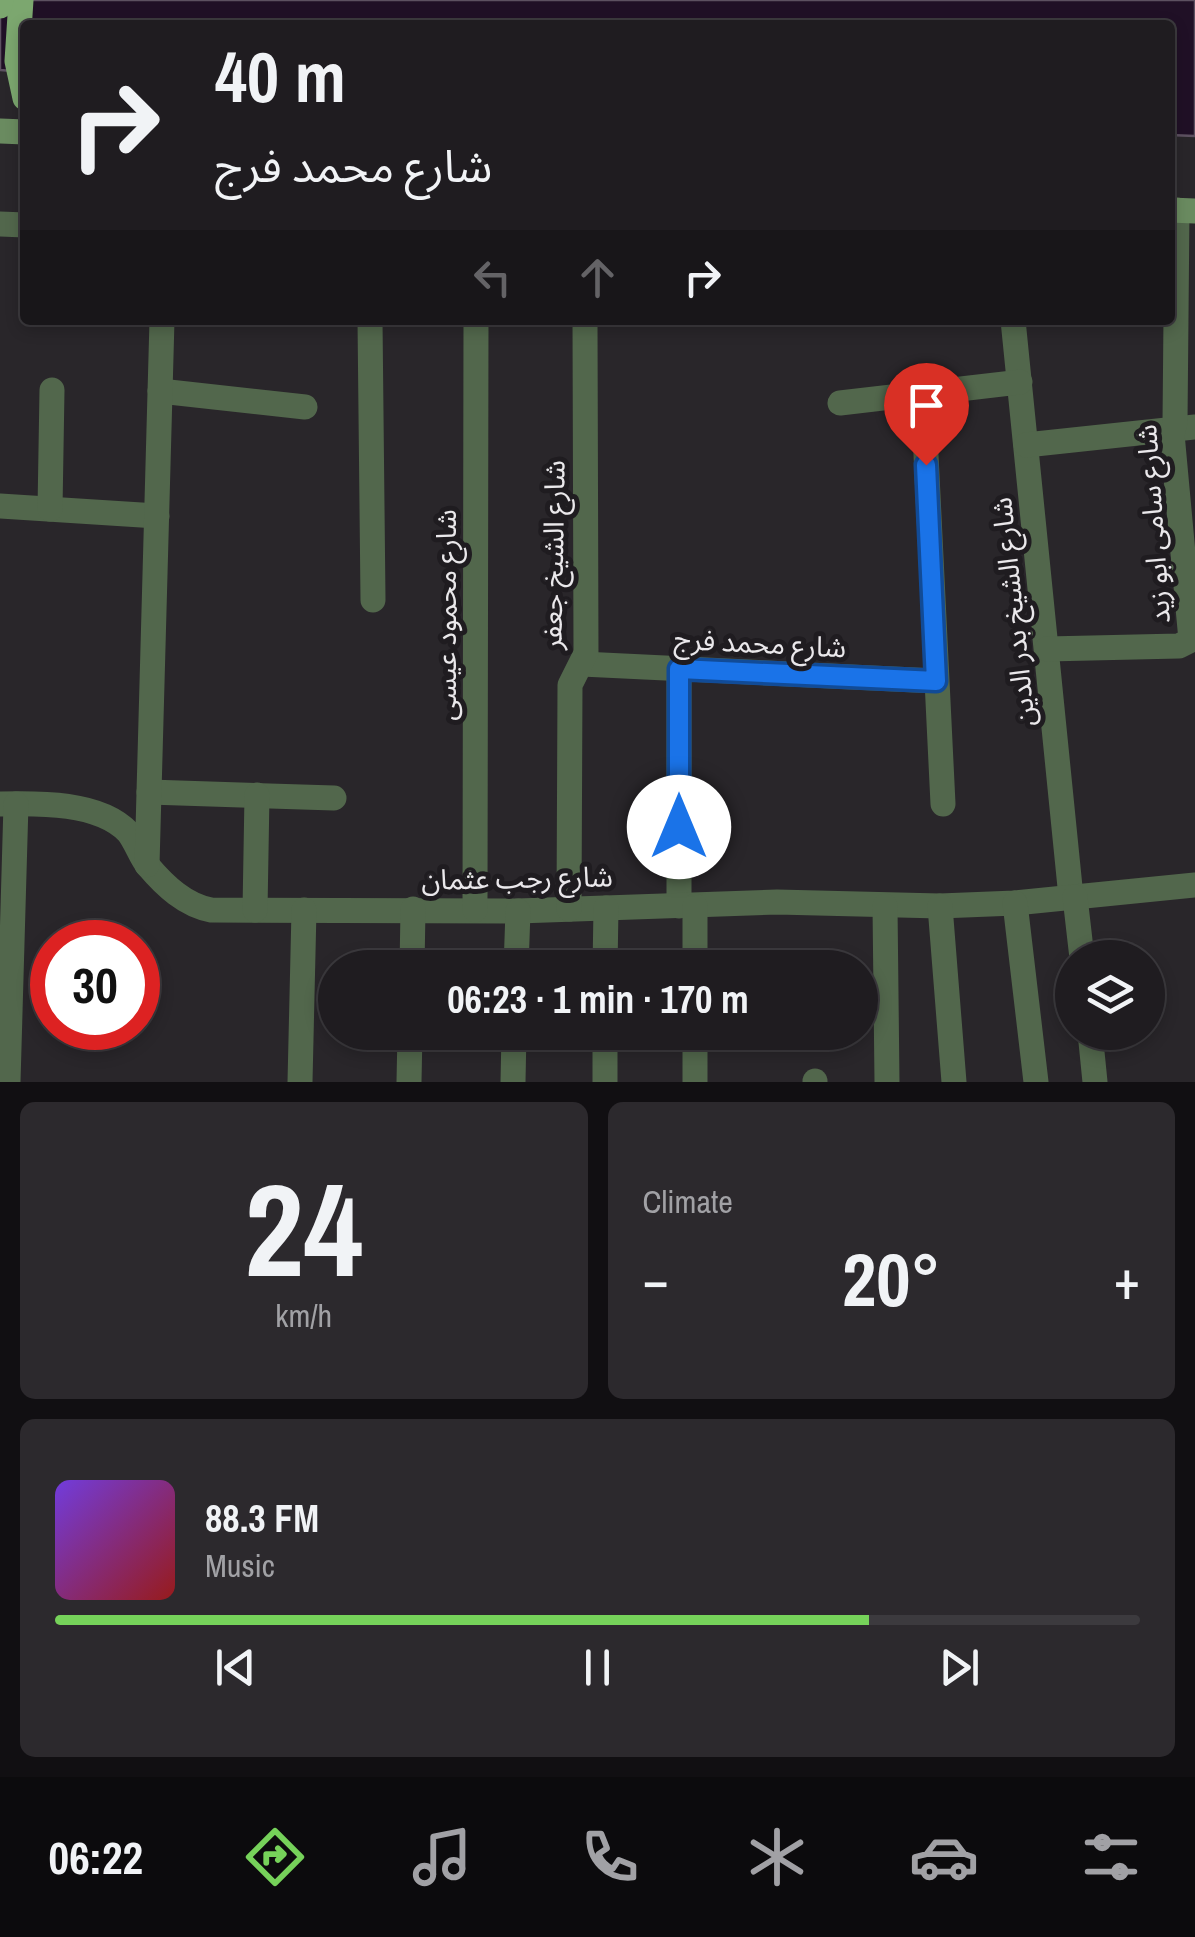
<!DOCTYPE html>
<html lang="en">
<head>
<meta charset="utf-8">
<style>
  :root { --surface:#1f1c20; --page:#2c292d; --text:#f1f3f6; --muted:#a1a1a5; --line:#3c3a3e; --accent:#76d25a }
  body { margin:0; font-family:"Archivo Narrow","Noto Sans Arabic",sans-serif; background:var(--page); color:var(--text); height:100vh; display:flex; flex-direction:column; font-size:38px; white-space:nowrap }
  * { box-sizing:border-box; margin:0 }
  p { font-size:32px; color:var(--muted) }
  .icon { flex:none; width:55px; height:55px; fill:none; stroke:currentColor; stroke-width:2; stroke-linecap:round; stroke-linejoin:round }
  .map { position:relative; height:1082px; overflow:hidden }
  .side { display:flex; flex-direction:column; gap:20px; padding:20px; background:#110f12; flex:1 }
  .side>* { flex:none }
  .hud { position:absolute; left:20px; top:20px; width:1155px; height:305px; border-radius:10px; box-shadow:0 5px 15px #0003,0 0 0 2px var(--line); background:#1f1c20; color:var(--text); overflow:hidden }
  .buttons { position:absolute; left:1055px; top:940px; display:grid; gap:20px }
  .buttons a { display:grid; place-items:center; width:110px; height:110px; border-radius:50%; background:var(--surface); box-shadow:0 5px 15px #0003,0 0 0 2px var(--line); font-size:50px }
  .speed { position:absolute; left:30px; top:920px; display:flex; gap:20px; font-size:50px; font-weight:700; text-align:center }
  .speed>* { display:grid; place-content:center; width:130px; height:130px; border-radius:50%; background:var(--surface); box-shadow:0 5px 15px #0003,0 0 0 2px var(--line); line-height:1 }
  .speed .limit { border:15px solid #d22; background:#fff; color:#111 }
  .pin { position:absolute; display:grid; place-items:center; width:85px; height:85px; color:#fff; margin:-102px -42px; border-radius:50% 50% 50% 0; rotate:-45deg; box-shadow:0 0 10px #0007 }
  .pin .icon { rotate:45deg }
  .me { position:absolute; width:110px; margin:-55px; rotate:0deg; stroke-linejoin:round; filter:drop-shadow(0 0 8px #0008) }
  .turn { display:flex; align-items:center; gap:35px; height:210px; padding:0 30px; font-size:45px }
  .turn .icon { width:130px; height:130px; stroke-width:2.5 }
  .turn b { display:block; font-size:70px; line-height:85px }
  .lanes { display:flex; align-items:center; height:95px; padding:0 30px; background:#0003; justify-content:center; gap:50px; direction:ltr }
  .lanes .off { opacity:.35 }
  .big { font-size:75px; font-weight:700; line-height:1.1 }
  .side .tile { flex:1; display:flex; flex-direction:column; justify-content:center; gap:15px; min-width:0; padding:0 35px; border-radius:15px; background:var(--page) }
  .side .dial { align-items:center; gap:0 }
  .dial b { font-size:130px; line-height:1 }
  .song { display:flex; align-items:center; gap:30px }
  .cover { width:120px; height:120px; border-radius:15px; background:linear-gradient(135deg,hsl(260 70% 55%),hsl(0 70% 35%)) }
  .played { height:10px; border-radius:5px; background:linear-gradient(90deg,var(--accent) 75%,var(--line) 75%) }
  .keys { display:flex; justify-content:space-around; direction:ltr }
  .heat { display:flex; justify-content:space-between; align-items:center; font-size:55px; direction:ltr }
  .side .tiles { flex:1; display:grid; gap:20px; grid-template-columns:1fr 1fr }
  .tile:last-child { grid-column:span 2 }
  .trip { position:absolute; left:318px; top:950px; width:560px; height:100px; border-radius:50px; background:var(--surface); box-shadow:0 5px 15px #0003,0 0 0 2px var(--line); font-weight:700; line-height:100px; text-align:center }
  .tab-bar { display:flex; height:160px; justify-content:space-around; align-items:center; background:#0c0b0d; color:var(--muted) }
  .tab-bar .icon { width:70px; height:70px }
  .tab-bar .on { color:var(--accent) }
  .tab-bar b { font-size:45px; color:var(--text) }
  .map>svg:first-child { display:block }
  .water { fill:#201026; stroke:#5d5161; stroke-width:2.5 }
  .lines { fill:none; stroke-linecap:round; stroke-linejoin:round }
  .street { stroke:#52674c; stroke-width:25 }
  .secondary { stroke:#6a8b60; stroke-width:25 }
  .primary { stroke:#7ca76f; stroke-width:25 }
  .route-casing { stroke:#114b97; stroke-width:25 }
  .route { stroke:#1a73e8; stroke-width:18 }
  .labels { text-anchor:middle; stroke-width:10; stroke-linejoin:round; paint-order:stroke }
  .street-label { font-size:28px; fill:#eae8eb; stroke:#1f1c20 }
</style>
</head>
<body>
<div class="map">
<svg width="1195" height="1082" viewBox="0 0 1195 1082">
  <rect width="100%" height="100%" fill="#29262a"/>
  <path class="water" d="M0,0H1195V136L1170,135V25H25V72L0,70Z"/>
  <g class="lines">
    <g class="street">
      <path d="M0,224L25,225"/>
      <path d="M370,320L373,600"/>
      <path d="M1013,320L1071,897"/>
      <path d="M160,391L305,407"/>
      <path d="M923,393L943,804"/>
      <path d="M840,403L1020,382"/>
      <path d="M1026,445L1195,427"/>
      <path d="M0,506L157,516"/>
      <path d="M50,509L52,390"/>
      <path d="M1047,649L1179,646L1191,640L1172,434L1175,423L1177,210"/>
      <path d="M582,664L936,681"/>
      <path d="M679,669V906"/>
      <path d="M149,792L334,798"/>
      <path d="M0,804C39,803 99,802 128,832C136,842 140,856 148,866C165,886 185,905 211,910L518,911L777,902L940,906L1015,903L1195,885"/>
      <path d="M147,865L162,320"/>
      <path d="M1075,897L1082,958"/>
      <path d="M1015,903L1036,1082"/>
      <path d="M885,906L887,1082"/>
      <path d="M940,906L954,1082"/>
      <path d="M569,909L570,685L586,653L585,320"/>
      <path d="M255,910L257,795"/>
      <path d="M475,910L476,320"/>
      <path d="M412,968L413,909"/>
      <path d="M516,968L518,911"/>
      <path d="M605,968L606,908"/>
      <path d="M695,968V906"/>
      <path d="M1090,1032L1095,1082"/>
      <path d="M8,1082L16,804"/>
      <path d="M300,1082L304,910"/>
      <path d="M409,1082L410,1032"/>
      <path d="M513,1082L514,1032"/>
      <path d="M605,1082V1032"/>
      <path d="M695,1082V1032"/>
      <path d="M815,1082V1081"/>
    </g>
    <g class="secondary">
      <path d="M0,131L25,132"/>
      <path d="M1170,210L1195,211"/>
    </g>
    <g class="primary">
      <path d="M21,0L17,61L25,98"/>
      <path d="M0,6L1,0"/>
    </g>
  </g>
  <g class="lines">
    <defs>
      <path id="route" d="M679,827V669L936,681L926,465"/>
    </defs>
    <use href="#route" class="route-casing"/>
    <use href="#route" class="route"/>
  </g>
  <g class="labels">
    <g class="street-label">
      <text transform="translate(1153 524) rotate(-94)" y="10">شارع سامى ابو زيد</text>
      <text transform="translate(553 555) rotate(-89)" y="10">شارع الشيخ جعفر</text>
      <text transform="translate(1013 612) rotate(-96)" y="10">شارع الشيخ بدر الدين</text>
      <text transform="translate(446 615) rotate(-90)" y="10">شارع محمود عيسى</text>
      <text transform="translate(760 643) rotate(3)" y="10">شارع محمد فرج</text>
      <text transform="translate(517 878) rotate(-1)" y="10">شارع رجب عثمان</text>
    </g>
  </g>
</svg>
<div class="buttons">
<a><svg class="icon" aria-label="layers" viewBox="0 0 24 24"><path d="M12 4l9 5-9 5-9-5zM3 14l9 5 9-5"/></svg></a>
</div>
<div class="speed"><div class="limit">30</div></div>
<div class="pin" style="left:926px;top:465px;background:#d93025"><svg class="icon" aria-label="arrive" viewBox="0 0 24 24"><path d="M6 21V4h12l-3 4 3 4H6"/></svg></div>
<svg class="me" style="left:679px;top:827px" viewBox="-20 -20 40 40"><circle r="19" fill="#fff"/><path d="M0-13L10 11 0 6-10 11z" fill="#1a73e8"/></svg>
<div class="trip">06:23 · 1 min · 170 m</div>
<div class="hud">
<div class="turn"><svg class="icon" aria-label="right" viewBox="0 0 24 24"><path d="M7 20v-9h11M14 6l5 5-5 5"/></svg><div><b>40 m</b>شارع محمد فرج</div></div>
<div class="lanes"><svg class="icon off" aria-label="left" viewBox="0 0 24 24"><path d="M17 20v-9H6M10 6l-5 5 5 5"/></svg><svg class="icon off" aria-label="ahead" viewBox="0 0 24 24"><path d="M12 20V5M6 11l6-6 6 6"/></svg><svg class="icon" aria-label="right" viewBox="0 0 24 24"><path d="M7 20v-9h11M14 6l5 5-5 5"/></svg></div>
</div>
</div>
<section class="side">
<div class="tiles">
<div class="tile dial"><b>24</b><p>km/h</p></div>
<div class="tile"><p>Climate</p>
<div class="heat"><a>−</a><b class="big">20°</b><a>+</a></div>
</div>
<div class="tile">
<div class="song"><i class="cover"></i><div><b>88.3 FM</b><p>Music</p></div></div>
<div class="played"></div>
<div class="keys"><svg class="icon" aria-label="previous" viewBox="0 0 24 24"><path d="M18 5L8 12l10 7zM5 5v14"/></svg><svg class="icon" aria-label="pause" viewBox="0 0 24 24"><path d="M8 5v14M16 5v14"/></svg><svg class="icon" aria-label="next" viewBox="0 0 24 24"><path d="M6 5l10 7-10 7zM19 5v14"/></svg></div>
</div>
</div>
</section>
<nav class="tab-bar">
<b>06:22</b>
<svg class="icon on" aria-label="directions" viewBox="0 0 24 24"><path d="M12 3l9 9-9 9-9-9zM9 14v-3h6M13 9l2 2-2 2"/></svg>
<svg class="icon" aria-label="music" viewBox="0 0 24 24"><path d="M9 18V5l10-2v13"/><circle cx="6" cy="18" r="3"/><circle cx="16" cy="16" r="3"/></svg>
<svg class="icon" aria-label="phone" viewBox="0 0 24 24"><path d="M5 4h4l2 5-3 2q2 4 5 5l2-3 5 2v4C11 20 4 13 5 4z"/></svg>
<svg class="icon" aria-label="climate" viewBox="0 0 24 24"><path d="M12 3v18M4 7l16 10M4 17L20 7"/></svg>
<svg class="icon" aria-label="car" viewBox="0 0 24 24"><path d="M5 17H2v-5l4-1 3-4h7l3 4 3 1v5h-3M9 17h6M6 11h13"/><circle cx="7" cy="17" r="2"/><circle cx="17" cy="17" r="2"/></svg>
<svg class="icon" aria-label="filters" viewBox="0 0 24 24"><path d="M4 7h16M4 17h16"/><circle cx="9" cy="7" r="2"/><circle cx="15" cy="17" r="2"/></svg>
</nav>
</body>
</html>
